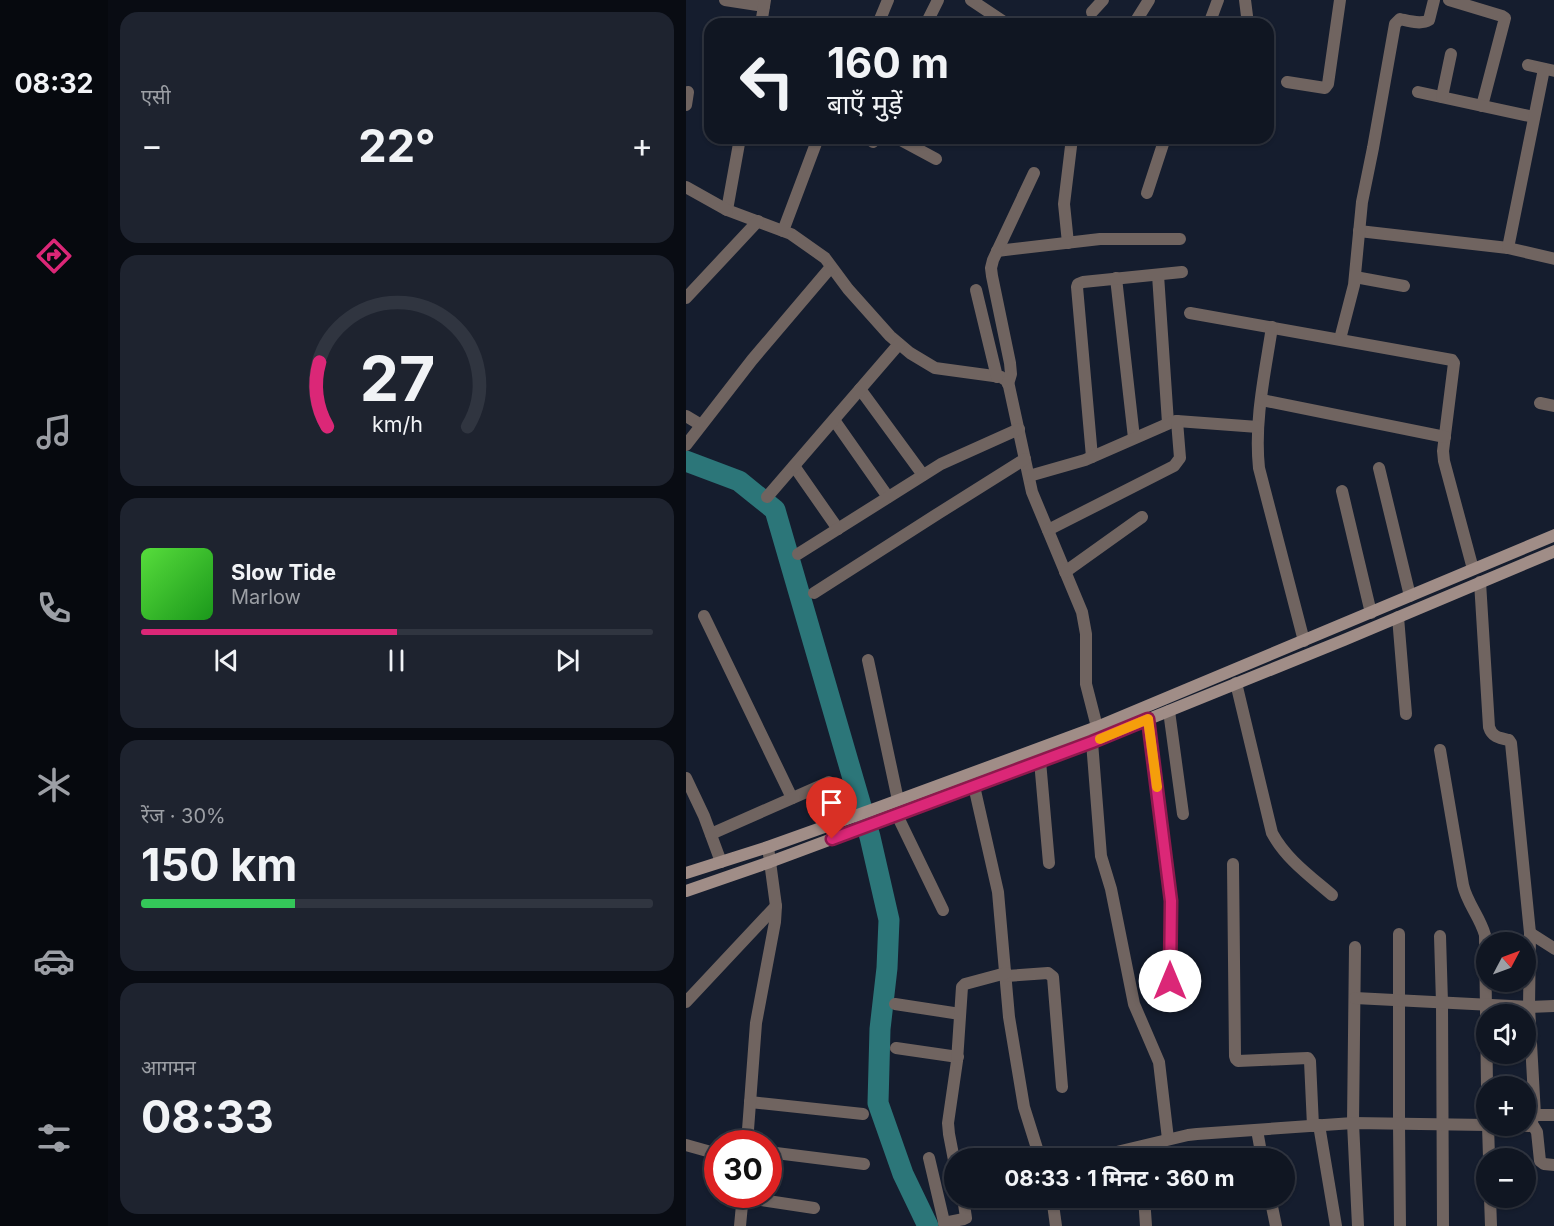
<!DOCTYPE html>
<html lang="hi">
<head>
<meta charset="utf-8">
<style>
  :root { --surface:#101622; --page:#1e232f; --text:#f1f3f6; --muted:#9c9fa5; --line:#303540; --accent:#db2777 }
  body { margin:0; font-family:Inter,"Noto Sans Devanagari",sans-serif; background:var(--page); color:var(--text); height:100vh; display:flex; flex-direction:column; font-size:22px; white-space:nowrap }
  * { box-sizing:border-box; margin:0 }
  p { font-size:20px; color:var(--muted) }
  .icon { flex:none; width:33px; height:33px; fill:none; stroke:currentColor; stroke-width:2; stroke-linecap:round; stroke-linejoin:round }
  .map { position:relative; flex:1; overflow:hidden }
  .sheet { display:flex; flex-direction:column; gap:12px; padding:12px; background:#090c13; width:578px }
  .sheet>* { flex:none }
  .hud { position:absolute; left:18px; top:18px; width:570px; height:126px; border-radius:18px; box-shadow:0 2px 4px #0004,0 0 0 2px var(--line); background:#101622; color:var(--text); overflow:hidden }
  .needle { width:39px; rotate:49deg }
  .tools { position:absolute; left:790px; top:932px; display:grid; gap:12px }
  .tools a { display:grid; place-items:center; width:60px; height:60px; border-radius:50%; background:var(--surface); box-shadow:0 2px 4px #0004,0 0 0 2px var(--line); font-size:30px }
  .speed { position:absolute; left:18px; top:1130px; display:flex; gap:12px; font-size:30px; font-weight:700; text-align:center }
  .speed>* { display:grid; place-content:center; width:78px; height:78px; border-radius:50%; background:var(--surface); box-shadow:0 2px 4px #0004,0 0 0 2px var(--line); line-height:1 }
  .speed .limit { border:9px solid #d22; background:#fff; color:#111 }
  .pin { position:absolute; display:grid; place-items:center; width:51px; height:51px; color:#fff; margin:-62px -26px; border-radius:50% 50% 50% 0; rotate:-45deg; box-shadow:0 0 6px #0007 }
  .pin .icon { rotate:45deg }
  .me { position:absolute; width:66px; margin:-33px; rotate:0deg; stroke-linejoin:round; filter:drop-shadow(0 0 4px #0008) }
  .turn { display:flex; align-items:center; gap:21px; height:126px; padding:0 24px; font-size:27px }
  .turn .icon { width:78px; height:78px; stroke-width:2.5 }
  .turn b { display:block; font-size:42px; line-height:51px }
  .big { font-size:45px; font-weight:700; line-height:1.1 }
  .sheet .card { flex:1; display:flex; flex-direction:column; justify-content:center; gap:9px; min-width:0; padding:0 21px; border-radius:18px; background:var(--page) }
  .sheet .dial { align-items:center; gap:0 }
  .dial svg { height:156px; overflow:visible; fill:none; stroke:var(--line); stroke-width:7; stroke-linecap:round; text-anchor:middle }
  .dial text { fill:var(--text); stroke:none }
  .song { display:flex; align-items:center; gap:18px }
  .cover { width:72px; height:72px; border-radius:9px; background:linear-gradient(135deg,hsl(110 70% 55%),hsl(120 70% 35%)) }
  .played { height:6px; border-radius:3px; background:linear-gradient(90deg,var(--accent) 50%,var(--line) 50%) }
  .keys { display:flex; justify-content:space-around; direction:ltr }
  .heat { display:flex; justify-content:space-between; align-items:center; font-size:33px; direction:ltr }
  .charge { height:9px; border-radius:4px; background:linear-gradient(90deg,#34c759 30%,var(--line) 0) }
  .trip { position:absolute; left:258px; top:1148px; width:351px; height:60px; border-radius:30px; background:var(--surface); box-shadow:0 2px 4px #0004,0 0 0 2px var(--line); font-weight:700; line-height:60px; text-align:center }
  main { display:flex; flex:1; min-height:0 }
  .tabs { display:flex; flex-direction:column; width:108px; justify-content:space-around; align-items:center; background:#06090e; color:var(--muted) }
  .tabs .icon { width:42px; height:42px }
  .tabs .active { color:var(--accent) }
  .tabs b { font-size:27px; color:var(--text) }
  .map>svg:first-child { display:block }
  .lines { fill:none; stroke-linecap:round; stroke-linejoin:round }
  .river { stroke:#2c7679; stroke-width:21 }
  .street { stroke:#706460; stroke-width:12 }
  .secondary { stroke:#a08d87; stroke-width:12 }
  .route-casing { stroke:#8e194d; stroke-width:15 }
  .route { stroke:#db2777; stroke-width:10 }
  .slow { stroke:#f59e0b; stroke-width:10 }
</style>
</head>
<body>
<main>
<nav class="tabs">
<b>08:32</b>
<svg class="icon active" aria-label="directions" viewBox="0 0 24 24"><path d="M12 3l9 9-9 9-9-9zM9 14v-3h6M13 9l2 2-2 2"/></svg>
<svg class="icon" aria-label="music" viewBox="0 0 24 24"><path d="M9 18V5l10-2v13"/><circle cx="6" cy="18" r="3"/><circle cx="16" cy="16" r="3"/></svg>
<svg class="icon" aria-label="phone" viewBox="0 0 24 24"><path d="M5 4h4l2 5-3 2q2 4 5 5l2-3 5 2v4C11 20 4 13 5 4z"/></svg>
<svg class="icon" aria-label="climate" viewBox="0 0 24 24"><path d="M12 3v18M4 7l16 10M4 17L20 7"/></svg>
<svg class="icon" aria-label="car" viewBox="0 0 24 24"><path d="M5 17H2v-5l4-1 3-4h7l3 4 3 1v5h-3M9 17h6M6 11h13"/><circle cx="7" cy="17" r="2"/><circle cx="17" cy="17" r="2"/></svg>
<svg class="icon" aria-label="filters" viewBox="0 0 24 24"><path d="M4 7h16M4 17h16"/><circle cx="9" cy="7" r="2"/><circle cx="15" cy="17" r="2"/></svg>
</nav>
<section class="sheet">
<div class="card"><p>एसी</p>
<div class="heat"><a>−</a><b class="big">22°</b><a>+</a></div>
</div>
<div class="card dial"><svg viewBox="0 0 100 80">
<path d="M14 69A42 42 0 1 1 86 69"/>
<path d="M14 69A42 42 0 0 1 10 36" stroke="#db2777"/>
<text x="50" y="56" font-size="32" font-weight="700">27</text>
<text x="50" y="72" font-size="11">km/h</text>
</svg></div>
<div class="card">
<div class="song"><i class="cover"></i><div><b>Slow Tide</b><p>Marlow</p></div></div>
<div class="played"></div>
<div class="keys"><svg class="icon" aria-label="previous" viewBox="0 0 24 24"><path d="M18 5L8 12l10 7zM5 5v14"/></svg><svg class="icon" aria-label="pause" viewBox="0 0 24 24"><path d="M8 5v14M16 5v14"/></svg><svg class="icon" aria-label="next" viewBox="0 0 24 24"><path d="M6 5l10 7-10 7zM19 5v14"/></svg></div>
</div>
<div class="card"><p>रेंज · 30%</p><b class="big">150 km</b><div class="charge"></div></div>
<div class="card"><p>आगमन</p><b class="big">08:33</b></div>
</section>
<div class="map">
<svg width="869" height="1226" viewBox="0 0 869 1226">
  <rect width="100%" height="100%" fill="#151d2e"/>
  <g class="lines">
    <path class="river" d="M0,461L53,481L89,510L184,837L203,920L201,968L194,1029L192,1103L217,1174L242,1226"/>
    <g class="street">
      <path d="M39,0L78,6"/>
      <path d="M285,0L321,24"/>
      <path d="M559,0L562,24"/>
      <path d="M763,0L816,16L819,18L796,106"/>
      <path d="M406,12L417,0"/>
      <path d="M75,24L79,0"/>
      <path d="M192,24L202,0"/>
      <path d="M240,24L252,0"/>
      <path d="M448,24L463,0"/>
      <path d="M523,24L532,0"/>
      <path d="M842,65L869,71"/>
      <path d="M601,82L639,88L642,84L654,0"/>
      <path d="M732,92L848,117"/>
      <path d="M756,97L765,54"/>
      <path d="M0,105L2,92"/>
      <path d="M54,138L41,210L105,234L139,258L162,289L204,336L224,353L249,368L315,377L321,381L323,386L346,492L396,612L400,634V684L411,727"/>
      <path d="M211,138L250,159"/>
      <path d="M187,142L189,138"/>
      <path d="M0,187L41,210"/>
      <path d="M461,193L479,138"/>
      <path d="M97,231L132,138"/>
      <path d="M673,231L822,248L869,259"/>
      <path d="M382,243L378,204L386,138"/>
      <path d="M822,248L858,69"/>
      <path d="M311,251L414,239H494"/>
      <path d="M472,275L482,423"/>
      <path d="M669,277L718,286"/>
      <path d="M430,278L448,438"/>
      <path d="M290,290L311,377"/>
      <path d="M0,298L72,221"/>
      <path d="M504,313L766,360L768,363L757,451L758,461L787,569"/>
      <path d="M586,327C579,373 568,421 573,468L618,641"/>
      <path d="M654,339L668,285L676,202L687,148L709,24L714,19C723,21 735,25 743,20L748,0"/>
      <path d="M322,384L325,374L324,363L306,276L305,268L307,260L348,173"/>
      <path d="M174,389L237,475"/>
      <path d="M576,400L759,437"/>
      <path d="M854,403L869,406"/>
      <path d="M0,416L15,425"/>
      <path d="M148,420L202,497"/>
      <path d="M0,445L66,360L145,267"/>
      <path d="M406,457L391,287L392,284L397,282L496,272"/>
      <path d="M108,466L152,529"/>
      <path d="M693,468L724,596"/>
      <path d="M343,476L399,460L486,422L491,421L572,427"/>
      <path d="M656,491L685,613"/>
      <path d="M81,497L213,344"/>
      <path d="M362,530L488,466L494,458L491,421"/>
      <path d="M112,554L255,464L333,429"/>
      <path d="M379,572L456,517"/>
      <path d="M794,582L803,727C806,737 813,738 823,740L825,743L844,933L843,1007L849,1115L843,1126L816,1125"/>
      <path d="M128,593L253,513L339,459"/>
      <path d="M18,616L106,798"/>
      <path d="M712,617L720,714"/>
      <path d="M182,660L212,800"/>
      <path d="M550,683L586,833C600,859 624,876 646,895"/>
      <path d="M483,711L497,814"/>
      <path d="M462,719L485,901L484,1001"/>
      <path d="M406,742L415,856L425,889L448,1004L473,1062L482,1139"/>
      <path d="M754,750L777,885C781,903 794,917 799,935L801,1086"/>
      <path d="M354,761L363,863"/>
      <path d="M0,778L18,816L35,862"/>
      <path d="M288,786L312,892L323,1017L338,1107L354,1158"/>
      <path d="M211,815L257,910"/>
      <path d="M25,834L143,782"/>
      <path d="M547,864L549,1056L550,1059L552,1061L622,1058L624,1061L627,1126"/>
      <path d="M844,933L869,949"/>
      <path d="M713,934V1124L714,1226"/>
      <path d="M754,936L756,1003L757,1226"/>
      <path d="M669,947L667,1123L672,1226"/>
      <path d="M320,976L362,973L367,977L376,1087"/>
      <path d="M669,998L843,1007L869,1006"/>
      <path d="M0,1002L90,906"/>
      <path d="M209,1004L274,1014"/>
      <path d="M210,1048L272,1057"/>
      <path d="M64,1102L177,1114"/>
      <path d="M849,1115H869"/>
      <path d="M845,1122L851,1132L854,1161L858,1164L869,1165"/>
      <path d="M633,1125L650,1226"/>
      <path d="M802,1125L803,1158"/>
      <path d="M571,1130L576,1158"/>
      <path d="M61,1143L70,1023L89,922L90,906L82,847"/>
      <path d="M0,1145L32,1154"/>
      <path d="M82,1152L178,1164"/>
      <path d="M418,1155L502,1135L511,1134L667,1123L801,1125"/>
      <path d="M243,1158L259,1226"/>
      <path d="M268,1160L263,1134L262,1123L271,1061L276,987L279,984L320,973"/>
      <path d="M56,1197L128,1208"/>
      <path d="M366,1197L370,1226"/>
      <path d="M458,1197L460,1226"/>
      <path d="M584,1197L590,1226"/>
      <path d="M804,1197L805,1226"/>
      <path d="M258,1223L278,1219L280,1218L277,1197"/>
      <path d="M54,1226L57,1194"/>
    </g>
    <g class="secondary">
      <path d="M0,873L82,847L194,807L411,727L869,535"/>
      <path d="M0,891L84,862L406,742L658,640L869,551"/>
    </g>
  </g>
  <g class="lines">
    <defs>
      <path id="route" d="M146,839L406,742L462,719L485,901L484,981"/>
    </defs>
    <use href="#route" class="route-casing"/>
    <use href="#route" class="route"/>
    <path class="slow" d="M414,739L462,719L471,787"/>
  </g>
</svg>
<div class="tools">
<a><svg class="needle" viewBox="-14 -14 28 28"><path d="M0-13l5 13h-10z" fill="#e53935"/><path d="M0 13l5-13h-10z" fill="#9c9fa5"/></svg></a>
<a><svg class="icon" aria-label="sound" viewBox="0 0 24 24"><path d="M4 9h4l5-4v14l-5-4H4zM17 9q2 3 0 6"/></svg></a>
<a>+</a>
<a>−</a>
</div>
<div class="speed"><div class="limit">30</div></div>
<div class="pin" style="left:146px;top:839px;background:#d93025"><svg class="icon" aria-label="arrive" viewBox="0 0 24 24"><path d="M6 21V4h12l-3 4 3 4H6"/></svg></div>
<svg class="me" style="left:484px;top:981px" viewBox="-20 -20 40 40"><circle r="19" fill="#fff"/><path d="M0-13L10 11 0 6-10 11z" fill="#db2777"/></svg>
<div class="trip">08:33 · 1 मिनट · 360 m</div>
<div class="hud">
<div class="turn"><svg class="icon" aria-label="left" viewBox="0 0 24 24"><path d="M17 20v-9H6M10 6l-5 5 5 5"/></svg><div><b>160 m</b>बाएँ मुड़ें</div></div>
</div>
</div>
</main>
</body>
</html>
